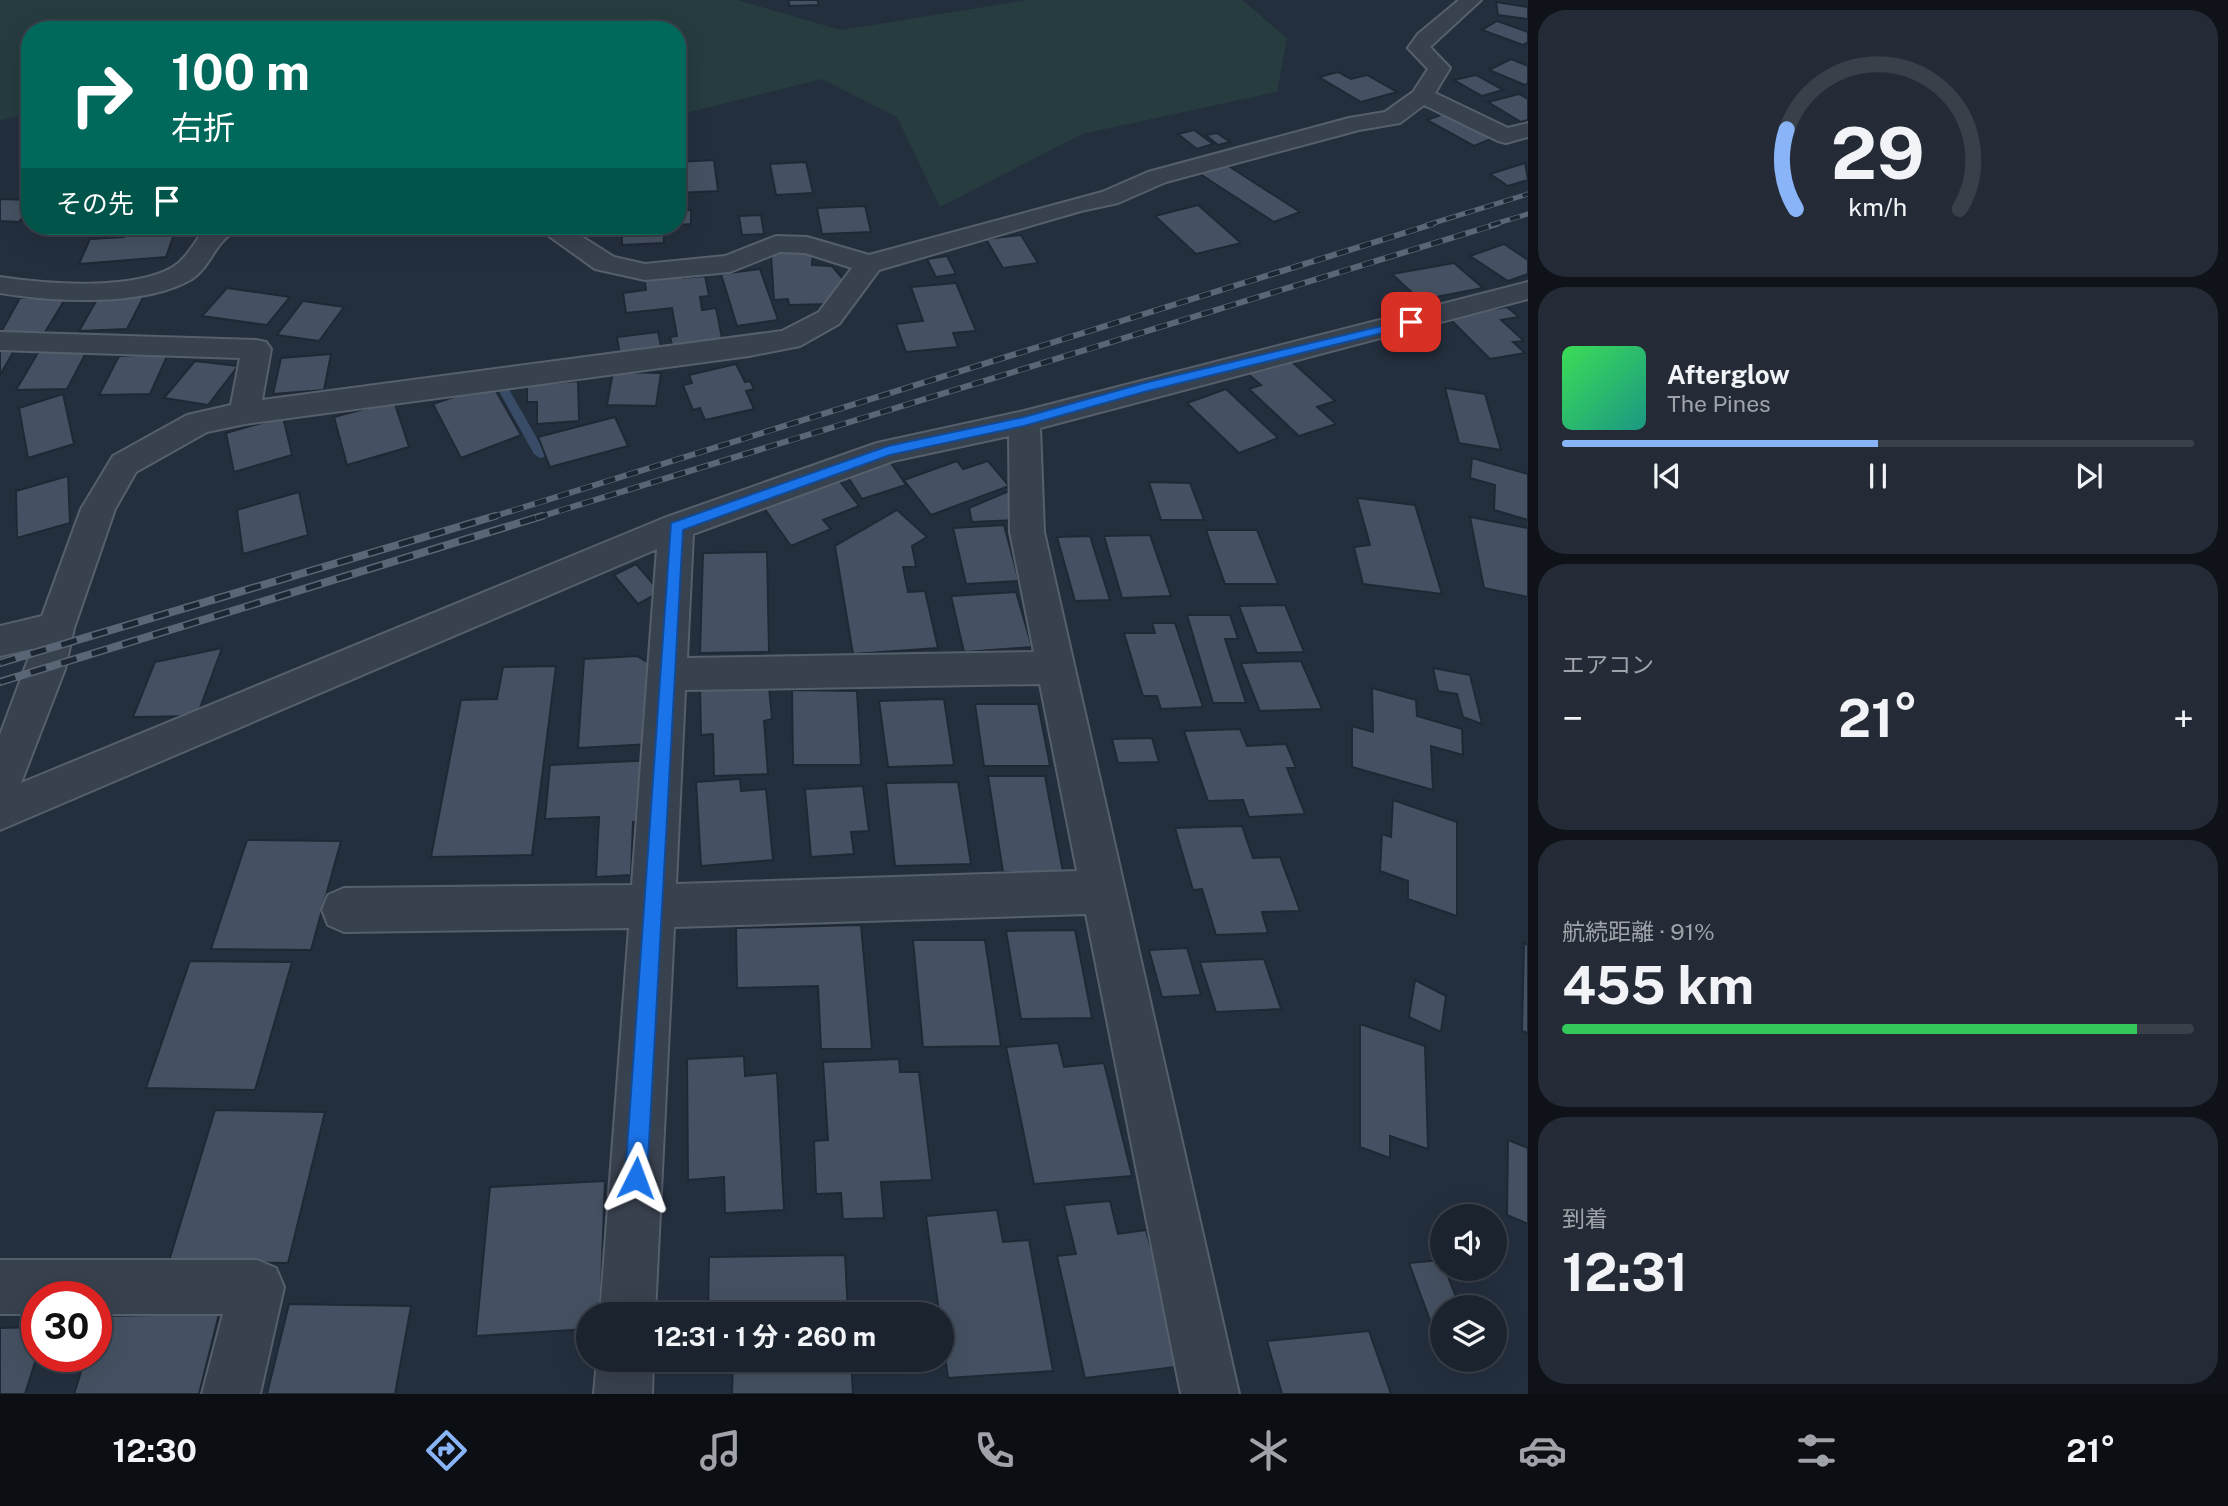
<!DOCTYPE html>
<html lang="ja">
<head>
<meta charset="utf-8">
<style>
  :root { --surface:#1b232e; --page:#242b36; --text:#f1f3f6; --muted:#a0a4aa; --line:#39404a; --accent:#8ab4f8 }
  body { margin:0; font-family:"Public Sans","Noto Sans JP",sans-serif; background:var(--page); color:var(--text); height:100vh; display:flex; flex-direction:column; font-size:26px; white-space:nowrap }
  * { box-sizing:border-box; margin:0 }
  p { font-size:23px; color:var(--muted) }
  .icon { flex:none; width:38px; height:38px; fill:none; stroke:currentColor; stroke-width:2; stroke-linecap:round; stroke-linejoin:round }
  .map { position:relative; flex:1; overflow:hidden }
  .details { display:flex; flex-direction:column; gap:10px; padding:10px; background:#0f1319; width:700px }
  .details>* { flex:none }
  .banner { position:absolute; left:21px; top:21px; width:665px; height:214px; border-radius:28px; box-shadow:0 7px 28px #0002,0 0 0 2px var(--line); background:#00695c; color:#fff; overflow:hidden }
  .tools { position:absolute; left:1430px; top:1204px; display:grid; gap:14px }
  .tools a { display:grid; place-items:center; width:77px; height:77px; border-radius:50%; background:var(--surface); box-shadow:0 7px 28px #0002,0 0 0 2px var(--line); font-size:35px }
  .speed { position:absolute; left:21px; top:1281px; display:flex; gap:14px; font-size:35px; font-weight:700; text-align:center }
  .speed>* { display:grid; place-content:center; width:91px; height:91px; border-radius:50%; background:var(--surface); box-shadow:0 7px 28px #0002,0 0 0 2px var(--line); line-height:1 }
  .speed .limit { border:10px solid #d22; background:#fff; color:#111 }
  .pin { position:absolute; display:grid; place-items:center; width:60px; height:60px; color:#fff; margin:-30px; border-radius:14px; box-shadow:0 4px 10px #0006 }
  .me { position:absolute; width:77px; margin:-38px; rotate:3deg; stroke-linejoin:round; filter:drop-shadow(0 0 5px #0008) }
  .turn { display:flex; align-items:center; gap:24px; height:147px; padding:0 35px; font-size:32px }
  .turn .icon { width:91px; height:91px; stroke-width:2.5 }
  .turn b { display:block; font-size:49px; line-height:60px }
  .then { display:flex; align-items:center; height:66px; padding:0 35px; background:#0003; gap:14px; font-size:26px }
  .big { font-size:52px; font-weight:700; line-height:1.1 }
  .details .card { flex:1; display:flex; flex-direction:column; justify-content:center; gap:10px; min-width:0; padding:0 24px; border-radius:28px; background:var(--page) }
  .details .dial { align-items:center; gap:0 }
  .dial svg { height:182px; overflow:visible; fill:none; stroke:var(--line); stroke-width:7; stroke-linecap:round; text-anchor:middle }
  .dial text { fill:var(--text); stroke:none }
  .song { display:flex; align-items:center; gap:21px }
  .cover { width:84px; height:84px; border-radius:10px; background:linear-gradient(135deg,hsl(130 70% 55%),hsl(170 70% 35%)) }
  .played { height:7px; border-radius:4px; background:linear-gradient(90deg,var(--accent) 50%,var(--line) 50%) }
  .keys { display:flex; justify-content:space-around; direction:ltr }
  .heat { display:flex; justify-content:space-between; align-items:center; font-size:38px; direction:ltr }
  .charge { height:10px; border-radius:5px; background:linear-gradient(90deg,#34c759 91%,var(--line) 0) }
  .trip { position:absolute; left:576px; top:1302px; width:378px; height:70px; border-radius:35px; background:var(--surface); box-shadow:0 7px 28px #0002,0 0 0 2px var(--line); font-weight:700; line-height:70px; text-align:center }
  .menu { display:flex; height:112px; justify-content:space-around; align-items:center; background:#0b0e12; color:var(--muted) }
  .menu .icon { width:49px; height:49px }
  .menu .current { color:var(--accent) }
  .menu b { font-size:32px; color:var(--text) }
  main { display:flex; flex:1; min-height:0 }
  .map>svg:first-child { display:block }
  .green { fill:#263c3f }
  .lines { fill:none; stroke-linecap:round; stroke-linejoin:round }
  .stream { fill:#394c67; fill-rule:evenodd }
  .building { fill:#455162; stroke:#1f2835; stroke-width:2 }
  .street-casing { stroke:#565f6c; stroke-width:4 }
  .street { fill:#38414e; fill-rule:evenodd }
  .rail-far2-casing { stroke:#5a6575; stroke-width:5 }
  .rail-far1-casing { stroke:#5a6575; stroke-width:6 }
  .rail-casing { stroke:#5a6575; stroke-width:8 }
  .rail-far2 { stroke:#1d2633; stroke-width:3.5; stroke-dasharray:10; stroke-linecap:butt }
  .rail-far1 { stroke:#1d2633; stroke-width:4.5; stroke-dasharray:12; stroke-linecap:butt }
  .rail { stroke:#1d2633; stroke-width:5; stroke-dasharray:16; stroke-linecap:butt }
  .route { fill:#1a73e8; stroke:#114b97; stroke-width:2 }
</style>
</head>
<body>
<main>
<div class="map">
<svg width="1528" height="1394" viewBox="0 0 1528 1394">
  <rect width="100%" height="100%" fill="#242f3e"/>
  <path class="green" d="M0,0H737L841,30L1028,0H1242L1287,38L1277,92L1082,134L940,207L897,117L822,79L677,115V30H30V114L0,120Z"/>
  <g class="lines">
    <path class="stream" d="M499,378L503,379L546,454L544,457L540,458L534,454L494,382Z"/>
  </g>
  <g class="building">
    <path d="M788,0H817L819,5L790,6Z"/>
    <path d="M1496,2L1528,7V19L1498,15Z"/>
    <path d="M1497,21L1528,32V42L1523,45L1482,30Z"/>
    <path d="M1511,59L1528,66V83L1525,85L1489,70Z"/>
    <path d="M1338,72L1351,79L1367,75L1397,92L1361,102L1319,77Z"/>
    <path d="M1476,75L1503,90L1482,96L1454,80Z"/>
    <path d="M1519,94L1528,99V120L1521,122L1488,102Z"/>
    <path d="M1451,111L1498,136L1474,146L1427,120Z"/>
    <path d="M1194,130L1213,144L1197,149L1178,134Z"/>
    <path d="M1217,133L1230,142L1218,145L1206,135Z"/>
    <path d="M714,160L718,191L677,193V162Z"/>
    <path d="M806,162L813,193L776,195L770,164Z"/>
    <path d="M1525,163L1528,180L1508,186L1490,174Z"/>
    <path d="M1227,165L1300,212L1274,222L1200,174Z"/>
    <path d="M0,199L30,200V209L19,222L0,221Z"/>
    <path d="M1198,205L1241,243L1196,254L1155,216Z"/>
    <path d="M865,206L871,232L822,234L817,208Z"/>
    <path d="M677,210H691V224L677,225Z"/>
    <path d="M761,215L764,234L742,235L739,216Z"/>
    <path d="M128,226H177L166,257L79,264L90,239L124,237Z"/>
    <path d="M622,226H663L664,243L622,245Z"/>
    <path d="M1021,235L1038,263L1003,268L986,239Z"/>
    <path d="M1504,244L1528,260V274L1508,281L1470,256Z"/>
    <path d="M784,252L813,253L812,265L832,266L843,279L830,304L789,305L788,299L774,300L771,254Z"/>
    <path d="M947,256L956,274L936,277L927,259Z"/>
    <path d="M1454,263L1483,288L1420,300L1392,274Z"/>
    <path d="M760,269L778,320L737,326L721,274Z"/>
    <path d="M681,273L682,278L705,276L709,296L700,297L702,310L716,308L723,343L673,348L670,337L677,336L672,308L626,313L623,293L646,290L644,277Z"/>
    <path d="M956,283L976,331L953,333L958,347L906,352L896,324L923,321L911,287Z"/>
    <path d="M227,288L290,297L267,325L202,316Z"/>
    <path d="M145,294L127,329L79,331L99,296Z"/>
    <path d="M67,296L45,332L0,334L20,298Z"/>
    <path d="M303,301L344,307L319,341L277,335Z"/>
    <path d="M1507,307L1519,317L1501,320L1524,341L1513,342L1525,353L1490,359L1447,316Z"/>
    <path d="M658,332L662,351L620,355L617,337Z"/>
    <path d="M15,349L0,375V350Z"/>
    <path d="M88,349L67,389L16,390L39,351Z"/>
    <path d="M168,354L150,394L99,395L119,356Z"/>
    <path d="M331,354L324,390L273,394L281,358Z"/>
    <path d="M1290,360L1335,401L1317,407L1336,424L1299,436L1249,389L1261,385L1247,373Z"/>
    <path d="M195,361L238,366L208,405L164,398Z"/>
    <path d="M736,364L745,382L750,381L754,389L746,391L754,409L705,420L700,408L693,410L683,385L692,383L689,375Z"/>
    <path d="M613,372L661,373L656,406L607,405Z"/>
    <path d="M578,381L579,421L537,424V402H527V385Z"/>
    <path d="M492,384L521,435L461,458L433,404Z"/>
    <path d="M1445,388L1485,394L1501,450L1459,443Z"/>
    <path d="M1226,389L1278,438L1239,453L1187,403Z"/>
    <path d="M63,394L74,444L28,458L19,408Z"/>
    <path d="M394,401L409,447L347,465L334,417Z"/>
    <path d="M283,417L292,455L234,472L226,433Z"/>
    <path d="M615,417L628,446L550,467L538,437Z"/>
    <path d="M1472,458L1528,474V520L1494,510L1495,485L1470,478Z"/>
    <path d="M889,460L906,485L862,499L846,474Z"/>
    <path d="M957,461L963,469L988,461L1009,486L931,515L904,480Z"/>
    <path d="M68,476L70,523L17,538L16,491Z"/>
    <path d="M838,479L859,506L823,520L831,529L791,546L764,508Z"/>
    <path d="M1149,482L1190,483L1204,520H1161Z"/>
    <path d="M1009,491L1017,520L972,522L969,508Z"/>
    <path d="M299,492L308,535L243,554L237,510Z"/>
    <path d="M1357,498L1415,505L1442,594L1363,584L1354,547L1370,545Z"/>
    <path d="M897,510L927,537L912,546L916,567H903L908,592L925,591L938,648L853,654L835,546Z"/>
    <path d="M1470,517L1528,528V597L1484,588Z"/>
    <path d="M1004,525L1019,581L966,584L953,528Z"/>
    <path d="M1206,530H1257L1278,584H1225Z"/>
    <path d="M1150,535L1171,596L1122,598L1104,536Z"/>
    <path d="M1090,536L1110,600L1075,601L1057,537Z"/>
    <path d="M767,552L769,652L700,653L703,553Z"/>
    <path d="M636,564L660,592L638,604L614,575Z"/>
    <path d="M1016,592L1032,647L964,652L951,596Z"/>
    <path d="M1285,605L1304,652L1257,653L1239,606Z"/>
    <path d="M1187,615H1230L1238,639H1225L1246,703H1213Z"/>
    <path d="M1152,623H1175L1203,707L1161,709L1157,696H1143L1124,633H1155Z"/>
    <path d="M222,648L197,716L133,717L155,662Z"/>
    <path d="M637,656L652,665L651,744L578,748L584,659Z"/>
    <path d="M1301,661L1322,709L1260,711L1241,663Z"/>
    <path d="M556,666L532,855L431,857L461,700L497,699L503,667Z"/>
    <path d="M1433,668L1470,675L1482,724L1463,717L1457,694L1438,691Z"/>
    <path d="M769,687L772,719L764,721L768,774L714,776L713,734L701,735L700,690Z"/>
    <path d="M1372,688L1416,700L1417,716L1462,729L1463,755L1431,746L1433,790L1352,767V726L1373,732Z"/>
    <path d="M792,690L857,691L861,765H793Z"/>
    <path d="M944,699L954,765L888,767L879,701Z"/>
    <path d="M975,704H1038L1050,766H984Z"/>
    <path d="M1240,729L1247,746L1286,744L1296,768H1287L1305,814L1249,817L1243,800L1208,801L1184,731Z"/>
    <path d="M1152,738L1159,762L1118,763L1112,739Z"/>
    <path d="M655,760V821L633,822L631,875L596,877L599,817L545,819L550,765Z"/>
    <path d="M988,776H1045L1063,872H1003Z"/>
    <path d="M740,779L741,791L766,789L773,860L701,866L696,782Z"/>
    <path d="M958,782L971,864L895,866L886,783Z"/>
    <path d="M863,786L869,831L851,832L854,854L811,857L805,789Z"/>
    <path d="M1393,800L1457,822V916L1408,899V881L1380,871L1382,834L1391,837Z"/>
    <path d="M1242,826L1253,858L1280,857L1300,911L1262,912L1268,933L1216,935L1202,889L1193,890L1175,828Z"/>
    <path d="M247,840L341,841L311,950L211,949Z"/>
    <path d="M861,925L872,1049H821L818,986L737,988L736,928Z"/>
    <path d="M1075,930L1092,1018L1021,1019L1006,931Z"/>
    <path d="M913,940H985L1001,1046L923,1047Z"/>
    <path d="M1524,943L1528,945V1033L1522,1031Z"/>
    <path d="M1187,948L1201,995L1162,997L1149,950Z"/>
    <path d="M1264,959L1281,1009L1216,1012L1200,962Z"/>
    <path d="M190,961L292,962L255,1090L146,1088Z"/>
    <path d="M1415,980L1446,996L1441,1032L1409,1017Z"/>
    <path d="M1360,1024L1425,1046L1428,1149L1390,1136V1158L1360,1147Z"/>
    <path d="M1058,1043L1064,1067L1104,1063L1132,1176L1034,1184L1006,1047Z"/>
    <path d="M744,1056L745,1076L777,1073L784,1210L725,1213L724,1177L688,1180L687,1059Z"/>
    <path d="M899,1059L900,1072H919L932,1180L881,1182L884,1218L843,1219L841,1193L816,1194L814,1141L828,1140L823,1062Z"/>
    <path d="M215,1110L325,1112L288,1263L169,1261Z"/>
    <path d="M1508,1140L1528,1148V1224L1507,1215Z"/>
    <path d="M605,1181L600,1314H588V1329L476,1336L490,1187Z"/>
    <path d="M1110,1201L1118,1234L1146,1230L1184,1366L1085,1378L1057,1256L1076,1254L1064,1205Z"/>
    <path d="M997,1210L1003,1242L1029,1240L1053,1371L948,1378L926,1216Z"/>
    <path d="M845,1255L848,1314H708L709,1257Z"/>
    <path d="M1442,1260V1269H1445L1460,1307H1442V1345H1439L1409,1263Z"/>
    <path d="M289,1304L411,1306L395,1394H267Z"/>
    <path d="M219,1314L199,1394H74L86,1356H96L98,1316Z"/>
    <path d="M37,1327V1356L25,1394H0V1328Z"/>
    <path d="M1369,1331L1391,1394H1282L1267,1341Z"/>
    <path d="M733,1360H851L853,1394H732Z"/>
  </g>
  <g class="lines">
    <defs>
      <g id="street">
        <path d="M1459,0H1481L1430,47L1450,68L1435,93L1508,128L1528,123V137L1506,143L1498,141L1424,105L1400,123L1359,130L1166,182L1118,203L1081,211L879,270L839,324L800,346L749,356L245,424L207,432L136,472L115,509L74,628L65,669L21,783L664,518L877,443L1024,411L1528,282V299L1040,428L1044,532L1239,1394H1181L1086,914L674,927L655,1314H600L629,928L344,932L328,925L322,910L328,895L344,888L632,885L657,549L0,830V735L32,649L0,656V626L42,616L81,509L113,456L187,415L231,405L240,358L0,350V332L256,340L266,342L271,349L262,400L782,331L819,312L852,268L805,253L780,252L730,272L645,280L595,269L535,226H565L614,257L645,264L725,256L776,236L807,237L869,255L1102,192L1148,172L1349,118L1385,112L1413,92L1428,69L1408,48L1418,34ZM1009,436L1010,532L1034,652L687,658L693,534L893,461ZM1040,684L1077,871L676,884L685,690Z"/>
        <path d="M208,226H238C234,232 228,235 223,241C212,253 206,270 192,279C145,307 53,302 0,293V277C46,284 132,291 173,267C188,258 196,238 208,226Z"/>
        <path d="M0,1260H257L276,1268L284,1287L260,1394H202L223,1314H96V1297H37V1314H0Z"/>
        <path d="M597,1360H653L652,1394H594Z"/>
      </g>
    </defs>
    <use href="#street" class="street-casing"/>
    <use href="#street" class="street"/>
    <defs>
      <g id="rail-far2">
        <path d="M1427,225L1528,194"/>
        <path d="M1491,225L1528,214"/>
      </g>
      <g id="rail-far1">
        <path d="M489,518L1433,224"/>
        <path d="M536,518L1497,224"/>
      </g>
      <g id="rail">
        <path d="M0,663L495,516"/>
        <path d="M0,682L542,516"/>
      </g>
    </defs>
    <use href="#rail-far2" class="rail-far2-casing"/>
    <use href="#rail-far1" class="rail-far1-casing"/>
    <use href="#rail" class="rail-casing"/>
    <use href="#rail-far2" class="rail-far2"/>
    <use href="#rail-far1" class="rail-far1"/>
    <use href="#rail" class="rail"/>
  </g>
  <path class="route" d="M1411,319L1417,322L1415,325L1144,392L1024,426L890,455L683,530L647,1178L643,1186L636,1189L628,1186L625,1178L671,523L888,446L1024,417L1144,383Z"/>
</svg>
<div class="tools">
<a><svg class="icon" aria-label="sound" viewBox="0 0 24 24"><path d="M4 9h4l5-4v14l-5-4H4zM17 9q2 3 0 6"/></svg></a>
<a><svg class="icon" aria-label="layers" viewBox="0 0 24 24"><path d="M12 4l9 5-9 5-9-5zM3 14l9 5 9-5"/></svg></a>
</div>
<div class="speed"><div class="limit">30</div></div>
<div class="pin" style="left:1411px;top:322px;background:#d93025"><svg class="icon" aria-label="arrive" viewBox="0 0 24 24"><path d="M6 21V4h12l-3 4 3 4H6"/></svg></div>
<svg class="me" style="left:636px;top:1178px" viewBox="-20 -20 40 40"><path d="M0-17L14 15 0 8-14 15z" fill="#1a73e8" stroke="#fff" stroke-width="4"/></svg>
<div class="trip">12:31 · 1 分 · 260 m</div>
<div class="banner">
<div class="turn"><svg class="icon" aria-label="right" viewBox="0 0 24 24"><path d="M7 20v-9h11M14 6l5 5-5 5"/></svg><div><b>100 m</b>右折</div></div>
<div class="then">その先<svg class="icon" aria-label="arrive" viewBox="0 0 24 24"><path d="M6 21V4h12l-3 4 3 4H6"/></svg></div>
</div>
</div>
<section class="details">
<div class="card dial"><svg viewBox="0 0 100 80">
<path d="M14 69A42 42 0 1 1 86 69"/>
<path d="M14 69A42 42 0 0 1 10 34" stroke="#8ab4f8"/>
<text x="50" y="56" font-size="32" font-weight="700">29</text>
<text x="50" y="72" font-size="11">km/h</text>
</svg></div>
<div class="card">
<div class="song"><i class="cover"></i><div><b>Afterglow</b><p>The Pines</p></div></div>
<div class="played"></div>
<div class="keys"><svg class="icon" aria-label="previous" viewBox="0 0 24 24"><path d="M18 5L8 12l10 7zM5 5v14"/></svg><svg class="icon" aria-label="pause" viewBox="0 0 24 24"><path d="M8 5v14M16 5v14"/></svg><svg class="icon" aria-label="next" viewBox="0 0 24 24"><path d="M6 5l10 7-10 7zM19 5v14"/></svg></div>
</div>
<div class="card"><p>エアコン</p>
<div class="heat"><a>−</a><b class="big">21°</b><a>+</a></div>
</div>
<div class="card"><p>航続距離 · 91%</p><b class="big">455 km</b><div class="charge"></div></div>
<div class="card"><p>到着</p><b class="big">12:31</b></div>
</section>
</main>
<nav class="menu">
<b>12:30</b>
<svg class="icon current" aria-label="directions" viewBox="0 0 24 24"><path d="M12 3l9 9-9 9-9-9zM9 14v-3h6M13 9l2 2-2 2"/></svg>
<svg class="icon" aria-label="music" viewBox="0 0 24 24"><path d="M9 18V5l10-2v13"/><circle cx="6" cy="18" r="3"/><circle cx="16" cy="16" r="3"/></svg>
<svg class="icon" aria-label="phone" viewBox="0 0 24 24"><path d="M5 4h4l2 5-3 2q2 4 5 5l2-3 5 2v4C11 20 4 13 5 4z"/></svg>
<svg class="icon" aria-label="climate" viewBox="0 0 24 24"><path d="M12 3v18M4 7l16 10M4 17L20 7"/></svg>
<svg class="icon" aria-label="car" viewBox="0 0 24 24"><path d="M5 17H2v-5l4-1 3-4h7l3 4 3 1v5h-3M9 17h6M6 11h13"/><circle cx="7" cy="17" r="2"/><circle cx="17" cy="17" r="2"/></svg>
<svg class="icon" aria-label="filters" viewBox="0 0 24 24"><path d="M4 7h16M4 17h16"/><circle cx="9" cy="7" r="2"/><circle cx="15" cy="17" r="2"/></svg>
<b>21°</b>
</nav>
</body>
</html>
